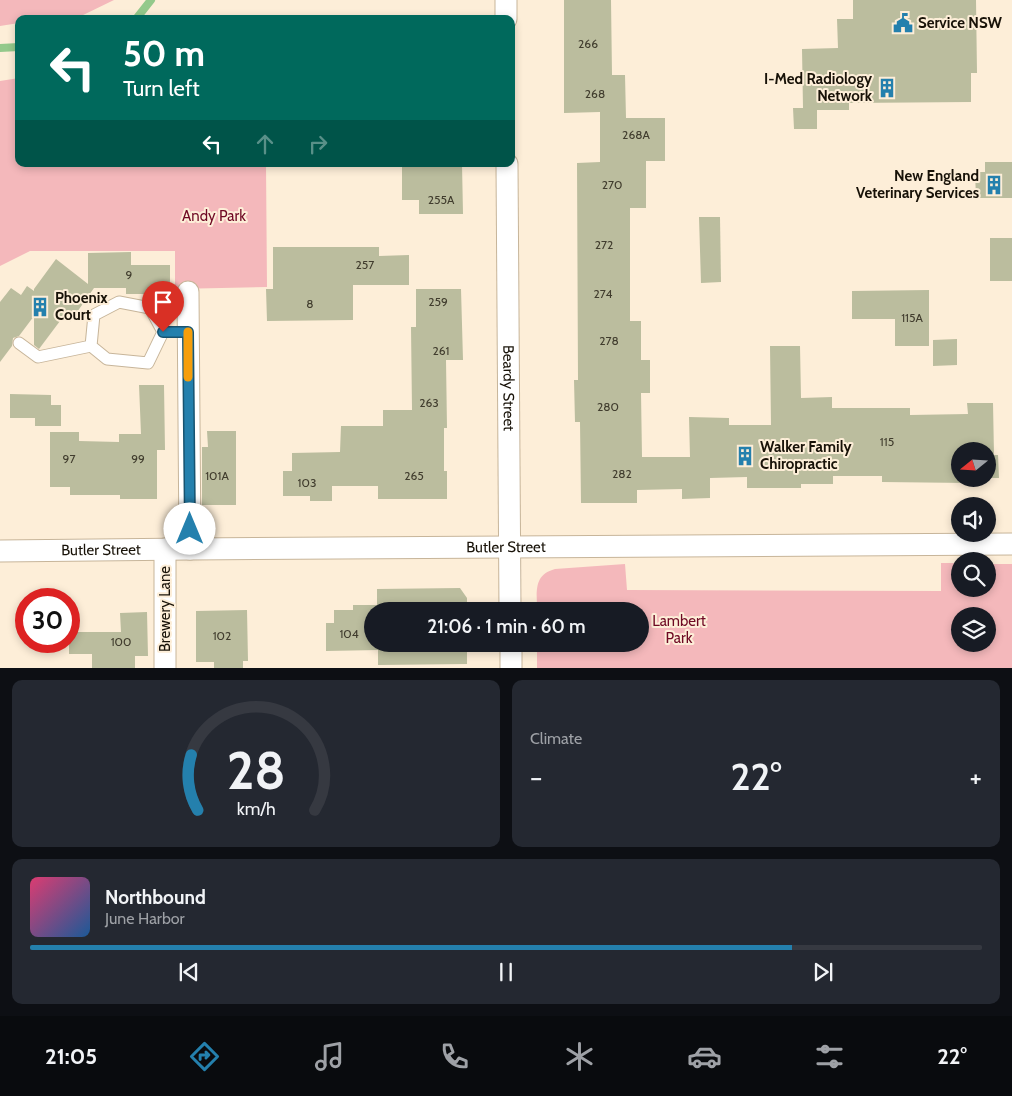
<!DOCTYPE html>
<html lang="en">
<head>
<meta charset="utf-8">
<style>
  :root { --surface:#171b24; --page:#242831; --text:#f1f3f6; --muted:#9ea1a6; --line:#363941; --accent:#2480ad }
  body { margin:0; font-family:Cabin,sans-serif; background:var(--page); color:var(--text); height:100vh; display:flex; flex-direction:column; font-size:19px; white-space:nowrap }
  * { box-sizing:border-box; margin:0 }
  p { font-size:16px; color:var(--muted) }
  .icon { flex:none; width:28px; height:28px; fill:none; stroke:currentColor; stroke-width:2; stroke-linecap:round; stroke-linejoin:round }
  .map { position:relative; height:668px; overflow:hidden }
  .drawer { display:flex; flex-direction:column; gap:12px; padding:12px; background:#0d0f14; flex:1 }
  .drawer>* { flex:none }
  .top-card { position:absolute; left:15px; top:15px; width:500px; height:152px; border-radius:10px; box-shadow:0 2px 8px #0003; background:#00695c; color:#fff; overflow:hidden }
  .needle { width:32px; rotate:252deg }
  .controls { position:absolute; left:951px; top:442px; display:grid; gap:10px }
  .controls a { display:grid; place-items:center; width:45px; height:45px; border-radius:50%; background:var(--surface); box-shadow:0 2px 8px #0003; font-size:25px }
  .speed { position:absolute; left:15px; top:588px; display:flex; gap:10px; font-size:25px; font-weight:700; text-align:center }
  .speed>* { display:grid; place-content:center; width:65px; height:65px; border-radius:50%; background:var(--surface); box-shadow:0 2px 8px #0003; line-height:1 }
  .speed .limit { border:8px solid #d22; background:#fff; color:#111 }
  .pin { position:absolute; display:grid; place-items:center; width:42px; height:42px; color:#fff; margin:-51px -21px; border-radius:50% 50% 50% 0; rotate:-45deg; box-shadow:0 0 5px #0007 }
  .pin .icon { rotate:45deg }
  .me { position:absolute; width:55px; margin:-28px; rotate:0deg; stroke-linejoin:round; filter:drop-shadow(0 0 4px #0008) }
  .turn { display:flex; align-items:center; gap:18px; height:105px; padding:0 25px; font-size:22px }
  .turn .icon { width:65px; height:65px; stroke-width:2.5 }
  .turn b { display:block; font-size:35px; line-height:42px }
  .lanes { display:flex; align-items:center; height:48px; padding:0 25px; background:#0003; justify-content:center; gap:25px; direction:ltr }
  .lanes .off { opacity:.35 }
  .big { font-size:38px; font-weight:600; line-height:1.1 }
  .drawer .card { flex:1; display:flex; flex-direction:column; justify-content:center; gap:8px; min-width:0; padding:0 18px; border-radius:10px; background:var(--page) }
  .drawer .dial { align-items:center; gap:0 }
  .dial svg { height:130px; overflow:visible; fill:none; stroke:var(--line); stroke-width:7; stroke-linecap:round; text-anchor:middle }
  .dial text { fill:var(--text); stroke:none }
  .song { display:flex; align-items:center; gap:15px }
  .cover { width:60px; height:60px; border-radius:8px; background:linear-gradient(135deg,hsl(340 70% 55%),hsl(210 70% 35%)) }
  .played { height:5px; border-radius:2px; background:linear-gradient(90deg,var(--accent) 80%,var(--line) 80%) }
  .keys { display:flex; justify-content:space-around; direction:ltr }
  .heat { display:flex; justify-content:space-between; align-items:center; font-size:28px; direction:ltr }
  .drawer .tiles { flex:1; display:grid; gap:12px; grid-template-columns:1fr 1fr }
  .card:last-child { grid-column:span 2 }
  .trip { position:absolute; left:364px; top:602px; width:285px; height:50px; border-radius:25px; background:var(--surface); box-shadow:0 2px 8px #0003; font-weight:600; line-height:50px; text-align:center }
  .menu { display:flex; height:80px; justify-content:space-around; align-items:center; background:#090b0e; color:var(--muted) }
  .menu .icon { width:35px; height:35px }
  .menu .selected { color:var(--accent) }
  .menu b { font-size:22px; color:var(--text) }
  .map>svg:first-child { display:block }
  .green { fill:#f4b8bb; fill-rule:evenodd }
  .lines { fill:none; stroke-linecap:round; stroke-linejoin:round }
  .stream { stroke:#94c98b; stroke-width:8 }
  .building { fill:#bbbd9e }
  .lane-casing { stroke:#c7b59a; stroke-width:13 }
  .street-casing { stroke:#c7b59a; stroke-width:23 }
  .lane { stroke:#fff; stroke-width:11 }
  .street { stroke:#fff; stroke-width:21 }
  .route-casing { stroke:#175370; stroke-width:12 }
  .route { stroke:#2480ad; stroke-width:9 }
  .slow { stroke:#f59e0b; stroke-width:9 }
  .labels { text-anchor:middle; stroke-width:4; stroke-linejoin:round; paint-order:stroke }
  .number-label { font-size:12px; fill:#413d2e }
  .poi-label { font-size:15px; font-weight:bold; fill:#181208; stroke:#fdeed8; text-anchor:start }
  .park-label { font-size:15px; fill:#6f0924; stroke:#fdeed8 }
  .street-label { font-size:15px; fill:#181208; stroke:#fdeed8 }
</style>
</head>
<body>
<div class="map">
<svg width="1012" height="669" viewBox="0 0 1012 669">
  <rect width="100%" height="100%" fill="#fdeed8"/>
  <g class="green">
    <path d="M0,0H114L79,17L61,19H19V23L0,26Z"/>
    <path d="M19,78V164H266L267,287L175,289V251H30L0,266V81Z"/>
    <path d="M941,563H960V589H988V564H1012V668H537V644H640V611H537C537,592 533,575 555,569L625,564L627,590L941,591ZM960,616H988V644H960Z"/>
  </g>
  <g class="lines">
    <g class="stream">
      <path d="M136,19L151,0"/>
      <path d="M0,48L19,47"/>
    </g>
  </g>
  <g class="building">
    <path d="M564,0H611L612,75H625L626,118H665V161H646V208H630V321H641V360H650V393H641L642,457H690L689,417L729,418V425H771L770,346H800L801,398L832,397V408H910V415L968,414L967,403H993L994,455H998L999,478H988V451H960V479H968V483L882,482V476H833V484H801V488H747V477L710,478V498L682,499V489L637,490V503H581L580,422H575L574,380H578L577,163L600,162V112L564,113Z"/>
    <path d="M853,0H976L977,73H971V102L849,103V110H817V129H794L793,108H803L802,49L838,48L837,19H853Z"/>
    <path d="M985,162H1012V198H976L975,172H985Z"/>
    <path d="M402,164H462L463,214H419V200H402Z"/>
    <path d="M699,217H720L721,282L701,283Z"/>
    <rect x="990" y="238" width="22" height="43"/>
    <path d="M273,247H379V256L409,255V285H353V320L267,321L266,289H273Z"/>
    <path d="M131,252V265H170V299H145V294H126V288H94L70,322L63,317L39,349L34,345V316L19,336L13,338L12,346L0,362V302L11,288L21,295L27,286L34,291V289L56,259L88,284V253Z"/>
    <path d="M416,289H461L463,360H446L447,428H444V471H447V499H378V486H332V501H310V496H283V471H292V453L340,452L341,426H383V410H412L411,327H416Z"/>
    <path d="M929,290V346H895V319H852V291Z"/>
    <path d="M957,339V365L933,366V340Z"/>
    <path d="M139,385H164L165,450H157V499H120V495H70V487H50V432H79V441L119,442V434H141Z"/>
    <path d="M10,394L51,395V405H61V426H35V418H10Z"/>
    <path d="M207,431H236V505H202V447H208Z"/>
    <path d="M460,588L467,598V611H372V644H467V664L378,665V650L326,651V623H334V610H353V605H377V589Z"/>
    <path d="M247,610L248,661H243V669H214V662H196V611Z"/>
    <path d="M147,612L148,656H135V669H92V654H69V632H121L120,613Z"/>
  </g>
  <g class="lines">
    <defs>
      <g id="lane">
        <path d="M119,302L150,308L163,332L148,363L107,359L91,346L94,315Z"/>
        <path d="M19,343L38,357L91,346"/>
      </g>
      <g id="street">
        <path d="M506,0V19"/>
        <path id="s1" d="M507,164L510,611"/>
        <path d="M188,292L190,549"/>
        <path d="M165,549V669"/>
        <path id="s2" d="M0,551L190,549L1012,544"/>
        <path d="M511,644V669"/>
      </g>
    </defs>
    <use href="#lane" class="lane-casing"/>
    <use href="#street" class="street-casing"/>
    <use href="#lane" class="lane"/>
    <use href="#street" class="street"/>
  </g>
  <g class="lines">
    <defs>
      <path id="route" d="M163,332H188L190,529"/>
    </defs>
    <use href="#route" class="route-casing"/>
    <use href="#route" class="route"/>
    <path class="slow" d="M188,332V377"/>
  </g>
  <defs>
    <symbol id="civic-bare" viewBox="-9 -9 18 18"><path d="M-.6-6.5H3V-4.5H.6V-3L4-1V1h2V6H-6V1h2V-1L-.6-3ZM-1.2 2.5V6h2.4V2.5Z" fill="#2480ad" stroke="#fdeed8" stroke-width="2.5" paint-order="stroke"/></symbol>
    <symbol id="building-bare" viewBox="-9 -9 18 18"><path d="M-4-6H4V6H1V3H-1V6H-4ZM-2.5-4.3h1.7v1.8h-1.7ZM.8-4.3h1.7v1.8H.8ZM-2.5-1h1.7V.8h-1.7ZM.8-1h1.7V.8H.8Z" fill="#2480ad" stroke="#fdeed8" stroke-width="2.5" paint-order="stroke"/></symbol>
  </defs>
  <g fill-rule="evenodd">
    <use href="#civic-bare" x="889" y="9" width="28" height="28"/>
    <use href="#building-bare" x="873" y="74" width="28" height="28"/>
    <use href="#building-bare" x="980" y="171" width="28" height="28"/>
    <use href="#building-bare" x="26" y="293" width="28" height="28"/>
    <use href="#building-bare" x="731" y="442" width="28" height="28"/>
  </g>
  <g class="labels">
    <g class="number-label">
      <text x="588" y="48">266</text>
      <text x="595" y="98">268</text>
      <text x="636" y="139">268A</text>
      <text x="612" y="189">270</text>
      <text x="441" y="204">255A</text>
      <text x="604" y="249">272</text>
      <text x="365" y="269">257</text>
      <text x="129" y="279">9</text>
      <text x="603" y="298">274</text>
      <text x="438" y="306">259</text>
      <text x="310" y="308">8</text>
      <text x="912" y="322">115A</text>
      <text x="609" y="345">278</text>
      <text x="441" y="355">261</text>
      <text x="429" y="407">263</text>
      <text x="608" y="411">280</text>
      <text x="887" y="446">115</text>
      <text x="69" y="463">97</text>
      <text x="138" y="463">99</text>
      <text x="622" y="478">282</text>
      <text x="217" y="480">101A</text>
      <text x="414" y="480">265</text>
      <text x="307" y="487">103</text>
      <text x="349" y="638">104</text>
      <text x="222" y="640">102</text>
      <text x="121" y="646">100</text>
    </g>
    <g class="poi-label">
      <text x="918" y="28">Service NSW</text>
      <text x="872" y="84" text-anchor="end">I-Med Radiology<tspan x="872" dy="17">Network</tspan></text>
      <text x="979" y="181" text-anchor="end">New England<tspan x="979" dy="17">Veterinary Services</tspan></text>
      <text x="55" y="303">Phoenix<tspan x="55" dy="17">Court</tspan></text>
      <text x="760" y="452">Walker Family<tspan x="760" dy="17">Chiropractic</tspan></text>
    </g>
    <g class="park-label">
      <text x="214" y="221">Andy Park</text>
      <text x="679" y="626">Lambert<tspan x="679" dy="17">Park</tspan></text>
    </g>
    <g class="street-label">
      <text dy="5" stroke="none"><textPath href="#s1" startOffset="224">Beardy Street</textPath></text>
      <text dy="5" stroke="none"><textPath href="#s2" startOffset="506">Butler Street</textPath></text>
      <text dy="5" stroke="none"><textPath href="#s2" startOffset="101">Butler Street</textPath></text>
      <text transform="translate(165 609) rotate(-90)" y="5">Brewery Lane</text>
    </g>
  </g>
</svg>
<div class="controls">
<a><svg class="needle" viewBox="-14 -14 28 28"><path d="M0-13l5 13h-10z" fill="#e53935"/><path d="M0 13l5-13h-10z" fill="#9ea1a6"/></svg></a>
<a><svg class="icon" aria-label="sound" viewBox="0 0 24 24"><path d="M4 9h4l5-4v14l-5-4H4zM17 9q2 3 0 6"/></svg></a>
<a><svg class="icon" aria-label="search" viewBox="0 0 24 24"><circle cx="10" cy="10" r="6"/><path d="M15 15l6 6"/></svg></a>
<a><svg class="icon" aria-label="layers" viewBox="0 0 24 24"><path d="M12 4l9 5-9 5-9-5zM3 14l9 5 9-5"/></svg></a>
</div>
<div class="speed"><div class="limit">30</div></div>
<div class="pin" style="left:163px;top:332px;background:#d93025"><svg class="icon" aria-label="arrive" viewBox="0 0 24 24"><path d="M6 21V4h12l-3 4 3 4H6"/></svg></div>
<svg class="me" style="left:190px;top:529px" viewBox="-20 -20 40 40"><circle r="19" fill="#fff"/><path d="M0-13L10 11 0 6-10 11z" fill="#2480ad"/></svg>
<div class="trip">21:06 · 1 min · 60 m</div>
<div class="top-card">
<div class="turn"><svg class="icon" aria-label="left" viewBox="0 0 24 24"><path d="M17 20v-9H6M10 6l-5 5 5 5"/></svg><div><b>50 m</b>Turn left</div></div>
<div class="lanes"><svg class="icon" aria-label="left" viewBox="0 0 24 24"><path d="M17 20v-9H6M10 6l-5 5 5 5"/></svg><svg class="icon off" aria-label="ahead" viewBox="0 0 24 24"><path d="M12 20V5M6 11l6-6 6 6"/></svg><svg class="icon off" aria-label="right" viewBox="0 0 24 24"><path d="M7 20v-9h11M14 6l5 5-5 5"/></svg></div>
</div>
</div>
<section class="drawer">
<div class="tiles">
<div class="card dial"><svg viewBox="0 0 100 80">
<path d="M14 69A42 42 0 1 1 86 69"/>
<path d="M14 69A42 42 0 0 1 10 35" stroke="#2480ad"/>
<text x="50" y="56" font-size="32" font-weight="700">28</text>
<text x="50" y="72" font-size="11">km/h</text>
</svg></div>
<div class="card"><p>Climate</p>
<div class="heat"><a>−</a><b class="big">22°</b><a>+</a></div>
</div>
<div class="card">
<div class="song"><i class="cover"></i><div><b>Northbound</b><p>June Harbor</p></div></div>
<div class="played"></div>
<div class="keys"><svg class="icon" aria-label="previous" viewBox="0 0 24 24"><path d="M18 5L8 12l10 7zM5 5v14"/></svg><svg class="icon" aria-label="pause" viewBox="0 0 24 24"><path d="M8 5v14M16 5v14"/></svg><svg class="icon" aria-label="next" viewBox="0 0 24 24"><path d="M6 5l10 7-10 7zM19 5v14"/></svg></div>
</div>
</div>
</section>
<nav class="menu">
<b>21:05</b>
<svg class="icon selected" aria-label="directions" viewBox="0 0 24 24"><path d="M12 3l9 9-9 9-9-9zM9 14v-3h6M13 9l2 2-2 2"/></svg>
<svg class="icon" aria-label="music" viewBox="0 0 24 24"><path d="M9 18V5l10-2v13"/><circle cx="6" cy="18" r="3"/><circle cx="16" cy="16" r="3"/></svg>
<svg class="icon" aria-label="phone" viewBox="0 0 24 24"><path d="M5 4h4l2 5-3 2q2 4 5 5l2-3 5 2v4C11 20 4 13 5 4z"/></svg>
<svg class="icon" aria-label="climate" viewBox="0 0 24 24"><path d="M12 3v18M4 7l16 10M4 17L20 7"/></svg>
<svg class="icon" aria-label="car" viewBox="0 0 24 24"><path d="M5 17H2v-5l4-1 3-4h7l3 4 3 1v5h-3M9 17h6M6 11h13"/><circle cx="7" cy="17" r="2"/><circle cx="17" cy="17" r="2"/></svg>
<svg class="icon" aria-label="filters" viewBox="0 0 24 24"><path d="M4 7h16M4 17h16"/><circle cx="9" cy="7" r="2"/><circle cx="15" cy="17" r="2"/></svg>
<b>22°</b>
</nav>
</body>
</html>
